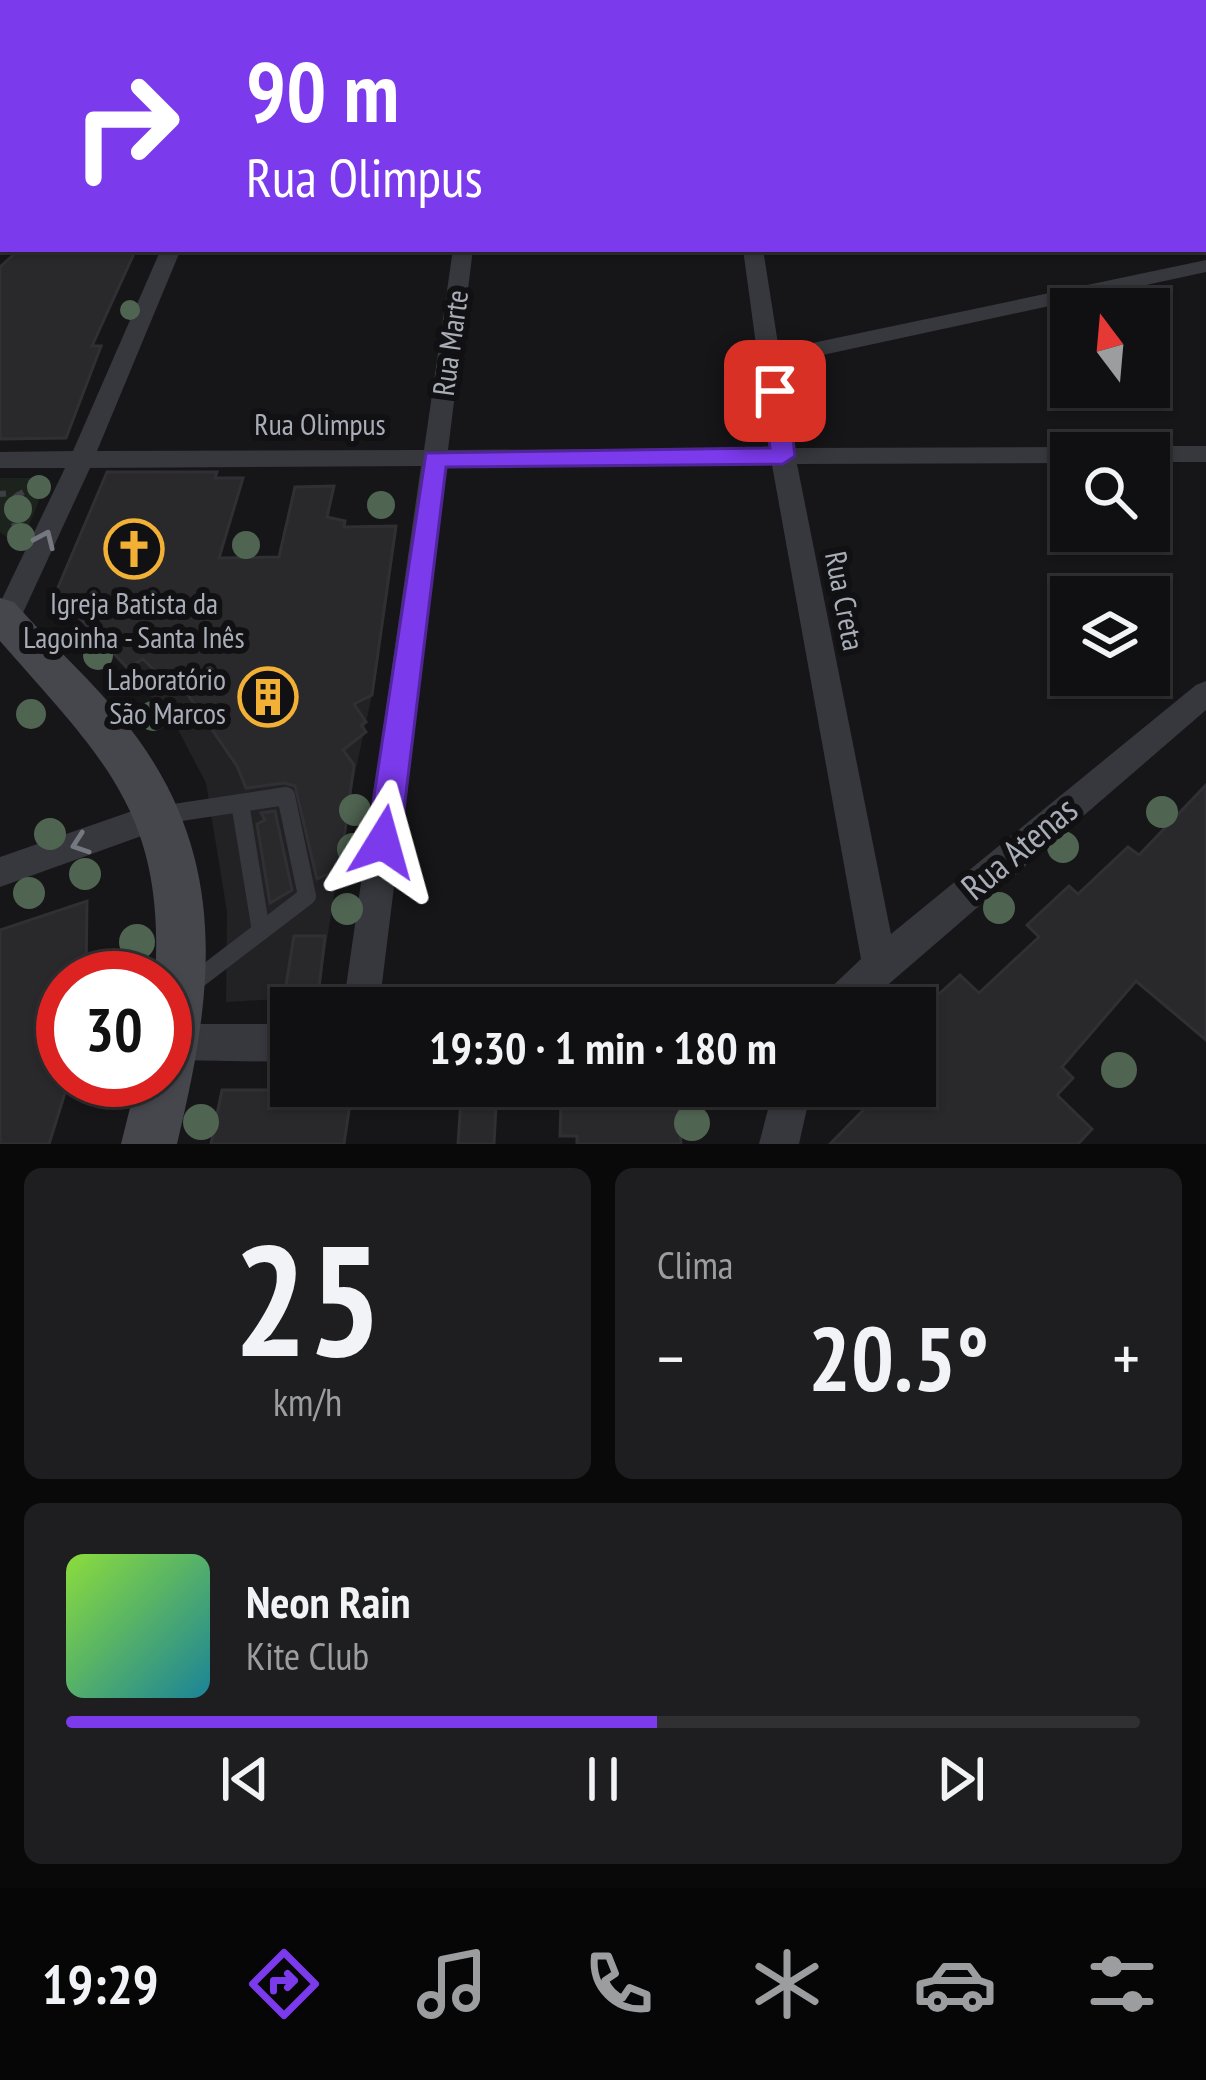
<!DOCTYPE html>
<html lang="pt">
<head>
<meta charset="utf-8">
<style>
  :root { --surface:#101012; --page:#1e1e20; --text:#f1f3f6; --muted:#9c9d9f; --line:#303032; --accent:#7c3aed }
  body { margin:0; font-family:"PT Sans Narrow",sans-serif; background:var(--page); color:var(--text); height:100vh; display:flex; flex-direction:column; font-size:45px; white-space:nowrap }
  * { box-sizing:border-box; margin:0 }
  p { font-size:39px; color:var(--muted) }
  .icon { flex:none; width:66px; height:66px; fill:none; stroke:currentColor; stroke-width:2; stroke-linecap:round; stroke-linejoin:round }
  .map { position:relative; height:1144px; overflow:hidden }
  .drawer { display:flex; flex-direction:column; gap:24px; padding:24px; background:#09090a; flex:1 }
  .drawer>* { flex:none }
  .banner { position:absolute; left:0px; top:0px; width:1206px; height:252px; box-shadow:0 3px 9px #0004,0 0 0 3px var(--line); background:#7c3aed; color:#fff; overflow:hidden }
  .needle { width:78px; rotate:344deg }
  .buttons { position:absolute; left:1050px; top:288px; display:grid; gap:24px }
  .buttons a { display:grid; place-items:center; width:120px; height:120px; border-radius:0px; background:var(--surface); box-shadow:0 3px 9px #0004,0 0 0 3px var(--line); font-size:60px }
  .speed { position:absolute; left:36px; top:951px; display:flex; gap:24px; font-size:60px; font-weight:700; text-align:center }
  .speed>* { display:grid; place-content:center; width:156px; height:156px; border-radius:50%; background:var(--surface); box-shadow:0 3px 9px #0004,0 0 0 3px var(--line); line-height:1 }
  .speed .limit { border:18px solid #d22; background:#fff; color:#111 }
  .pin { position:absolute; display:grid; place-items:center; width:102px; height:102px; color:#fff; margin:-51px; border-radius:24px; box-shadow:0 6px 18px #0006 }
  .me { position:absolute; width:132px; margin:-66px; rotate:8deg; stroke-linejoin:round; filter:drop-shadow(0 0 9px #0008) }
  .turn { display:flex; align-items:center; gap:42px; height:252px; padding:0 48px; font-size:54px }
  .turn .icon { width:156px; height:156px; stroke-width:2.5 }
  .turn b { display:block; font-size:84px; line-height:102px }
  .big { font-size:90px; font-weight:800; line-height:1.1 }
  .drawer .widget { flex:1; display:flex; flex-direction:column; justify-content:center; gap:18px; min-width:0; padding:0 42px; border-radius:18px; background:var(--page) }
  .drawer .dial { align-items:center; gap:0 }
  .dial b { font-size:156px; line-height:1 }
  .song { display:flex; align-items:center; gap:36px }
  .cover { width:144px; height:144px; border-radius:18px; background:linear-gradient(135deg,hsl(90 70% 55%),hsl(190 70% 35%)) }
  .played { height:12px; border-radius:6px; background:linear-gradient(90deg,var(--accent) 55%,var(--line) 55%) }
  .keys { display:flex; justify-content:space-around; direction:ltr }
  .heat { display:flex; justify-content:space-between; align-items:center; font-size:66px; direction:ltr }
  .drawer .tiles { flex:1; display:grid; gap:24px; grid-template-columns:1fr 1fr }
  .widget:last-child { grid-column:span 2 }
  .trip { position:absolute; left:270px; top:987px; width:666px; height:120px; border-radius:0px; background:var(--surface); box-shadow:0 3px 9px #0004,0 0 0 3px var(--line); font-weight:800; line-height:120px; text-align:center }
  .menu { display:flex; height:192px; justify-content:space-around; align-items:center; background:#060607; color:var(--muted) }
  .menu .icon { width:84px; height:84px }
  .menu .on { color:var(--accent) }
  .menu b { font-size:54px; color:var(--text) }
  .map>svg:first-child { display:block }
  .built { fill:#222225 }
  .green { fill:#1c231d }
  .building { fill:#29292c; stroke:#303034; stroke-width:3 }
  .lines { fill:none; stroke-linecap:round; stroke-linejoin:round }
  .path-far1 { stroke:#3d3f44; stroke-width:3; stroke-dasharray:3 6; stroke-linecap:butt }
  .path { stroke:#3d3f44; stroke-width:6; stroke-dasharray:6 9; stroke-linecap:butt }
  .lane-far1 { stroke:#37383d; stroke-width:9 }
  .lane { stroke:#37383d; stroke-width:18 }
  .street { fill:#37383d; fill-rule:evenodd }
  .secondary { fill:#45474d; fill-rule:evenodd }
  .tree { fill:#506452 }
  .oneway { stroke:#757881 }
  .route { fill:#7c3aed; stroke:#51269a; stroke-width:3 }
  .labels { text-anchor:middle; stroke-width:12; stroke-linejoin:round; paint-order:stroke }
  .street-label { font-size:30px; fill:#a8adb8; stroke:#111113 }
  .poi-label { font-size:30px; fill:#a8adb8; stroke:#111113 }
  .near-street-label { font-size:36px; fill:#a8adb8; stroke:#111113 }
</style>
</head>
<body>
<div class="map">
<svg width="1206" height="1144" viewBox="0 0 1206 1144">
  <rect width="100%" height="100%" fill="#161618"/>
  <path class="built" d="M217,471L185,576L377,636L372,695L349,801L318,997L226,1002L227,912L206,783L174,722L63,601L62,578L107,472Z"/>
  <path class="green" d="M0,478H37L44,488L23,540L17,545L0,532Z"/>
  <g class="building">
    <path d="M20,249H136L92,346H101L66,438L0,439V267Z"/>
    <path d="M107,472H217L215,478H243L219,558L279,557L295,487L334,486L327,517L345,521L344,527L396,526L372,695L354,704L366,722L361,725L366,732L343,750L354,765L340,868L317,879L295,786L284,783L246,788L237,766L177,679L169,685L143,659L128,668L63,601L57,590Z"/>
    <path d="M1206,785V1040L1136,981L1062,1067L1073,1078L1057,1095L1092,1129L1078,1144H830L886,1087L896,1094L904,1086H915V1074L933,1056L929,1052L933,1049L915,1030V1016L960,975L979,993L1039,937L1027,925L1069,886L1078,894L1128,847L1139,855Z"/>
    <path d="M275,811L292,890L270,903L257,824L265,820L261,813Z"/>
    <path d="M87,901L86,978H63V1080H69L49,1144H0V930Z"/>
    <path d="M294,936H325L318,997H284Z"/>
    <path d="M462,1086H497L494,1144H458Z"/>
    <path d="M222,1090H352L344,1144H211Z"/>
    <path d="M678,1102L681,1144H577V1136H560L561,1104Z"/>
  </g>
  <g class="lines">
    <path class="path-far1" d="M200,3L216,0"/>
    <g class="path">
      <path d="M0,494L14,493L19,499L0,512"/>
      <path d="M18,495L35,486"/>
      <path d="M12,508L15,529"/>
    </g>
    <g class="lane-far1">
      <path d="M810,0L824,3"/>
      <path d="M1001,0L1006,3"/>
      <path d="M366,3L374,0"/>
      <path d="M451,3L460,0"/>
    </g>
    <g class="lane">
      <path d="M240,803L261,931"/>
      <path d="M161,815L286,796L307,896L193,983"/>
    </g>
    <g class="street">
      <path d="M1203,62L1206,63V74L1203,73Z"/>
      <rect x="1203" y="99" width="3" height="10"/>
      <path d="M161,249H181L97,451L424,450L453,249H473L448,450L770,448L743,249H763L779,350L1206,260V272L781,364L794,448L1071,447L1082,453H1071V463L797,464L891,934L1196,685L1206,681V710L861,1008H818L823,995L861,959L772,465L446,466L379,1008H343L421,466L90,468L16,628L0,629V603L65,468H0V452L73,451Z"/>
      <path d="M1149,446H1206V462H1149V453H1137Z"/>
      <path d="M161,801L172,805L177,815L172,825L0,887V857Z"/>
      <path d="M176,1024H291V1062L176,1060L165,1056V1028Z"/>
      <path d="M774,1086H812L799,1144H759Z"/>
    </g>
    <g class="secondary">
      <path d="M75,0H113L73,3Z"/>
      <path d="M250,0H286L248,3Z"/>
      <path d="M315,0H341L313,3Z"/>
      <path d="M482,0H504L481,3Z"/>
      <path d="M3,10V24L0,25V11Z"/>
      <path d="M3,41V55L0,56V42Z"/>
      <path d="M3,225V244L0,245V226Z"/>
      <path d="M0,598L14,602C54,648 102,689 138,739C231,868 212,998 177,1144H121L137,1080H165V978H155C166,812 101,757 0,641Z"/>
    </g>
  </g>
  <g class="tree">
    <circle cx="130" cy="310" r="10"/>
    <circle cx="39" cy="487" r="12"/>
    <circle cx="381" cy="505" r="14"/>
    <circle cx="18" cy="509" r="14"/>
    <circle cx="21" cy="537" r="14"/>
    <circle cx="246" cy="545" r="14"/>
    <circle cx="98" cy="655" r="15"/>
    <circle cx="31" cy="714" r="15"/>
    <circle cx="153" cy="716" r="15"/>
    <circle cx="355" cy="810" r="16"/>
    <circle cx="1162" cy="812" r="16"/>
    <circle cx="50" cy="834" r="16"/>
    <circle cx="1063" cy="847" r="16"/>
    <circle cx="353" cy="849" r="16"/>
    <circle cx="85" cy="874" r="16"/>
    <circle cx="29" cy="893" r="16"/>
    <circle cx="999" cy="908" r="16"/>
    <circle cx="347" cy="909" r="16"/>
    <circle cx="137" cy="942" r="18"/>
    <circle cx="1119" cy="1070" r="18"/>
    <circle cx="201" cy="1122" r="18"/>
    <circle cx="692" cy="1123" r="18"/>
  </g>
  <defs><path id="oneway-chevron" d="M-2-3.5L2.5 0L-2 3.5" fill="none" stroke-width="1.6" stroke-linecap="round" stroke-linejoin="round" transform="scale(3)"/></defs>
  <g class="oneway">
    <use href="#oneway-chevron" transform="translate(45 539) rotate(-66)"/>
    <use href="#oneway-chevron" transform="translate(80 844) rotate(161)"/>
  </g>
  <path class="route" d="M775,384L787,391L795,456L783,464L446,467L400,842L395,852L383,857L372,852L367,842L426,453L770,448L763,391Z"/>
  <defs>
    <symbol id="church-ring" viewBox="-11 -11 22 22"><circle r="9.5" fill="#111113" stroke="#f2b134" stroke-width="1.5"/><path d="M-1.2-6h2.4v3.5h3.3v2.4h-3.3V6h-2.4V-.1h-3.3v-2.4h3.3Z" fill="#f2b134"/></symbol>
    <symbol id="building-ring" viewBox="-11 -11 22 22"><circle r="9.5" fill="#111113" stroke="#f2b134" stroke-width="1.5"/><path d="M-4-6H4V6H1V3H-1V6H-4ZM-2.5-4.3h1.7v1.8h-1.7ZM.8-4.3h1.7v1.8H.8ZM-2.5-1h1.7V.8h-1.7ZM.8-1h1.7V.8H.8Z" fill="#f2b134"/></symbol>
  </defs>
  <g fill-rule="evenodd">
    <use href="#church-ring" x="101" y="516" width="66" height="66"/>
    <use href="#building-ring" x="235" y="664" width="66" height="66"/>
  </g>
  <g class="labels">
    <g class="street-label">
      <text transform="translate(451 343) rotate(-82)" y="10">Rua Marte</text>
      <text x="320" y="435">Rua Olimpus</text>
      <text transform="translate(844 601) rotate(79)" y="10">Rua Creta</text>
    </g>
    <g class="poi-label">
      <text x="134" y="614">Igreja Batista da<tspan x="134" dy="34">Lagoinha - Santa Inês</tspan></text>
      <text x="226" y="690" text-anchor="end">Laboratório<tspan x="226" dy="34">São Marcos</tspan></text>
    </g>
    <g class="near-street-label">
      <text transform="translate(1019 848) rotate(-40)" y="13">Rua Atenas</text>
    </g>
  </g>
</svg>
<div class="buttons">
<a><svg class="needle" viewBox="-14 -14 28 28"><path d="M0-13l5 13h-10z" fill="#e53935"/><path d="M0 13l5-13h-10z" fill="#9c9d9f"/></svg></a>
<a><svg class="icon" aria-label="search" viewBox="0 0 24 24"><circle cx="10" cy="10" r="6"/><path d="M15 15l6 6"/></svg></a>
<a><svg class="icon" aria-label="layers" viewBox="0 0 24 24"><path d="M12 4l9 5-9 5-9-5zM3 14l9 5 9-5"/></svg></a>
</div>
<div class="speed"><div class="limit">30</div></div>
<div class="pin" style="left:775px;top:391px;background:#d93025"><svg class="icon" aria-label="arrive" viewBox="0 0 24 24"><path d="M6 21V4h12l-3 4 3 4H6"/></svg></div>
<svg class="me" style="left:383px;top:842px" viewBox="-20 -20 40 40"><path d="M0-17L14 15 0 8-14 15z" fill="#7c3aed" stroke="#fff" stroke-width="4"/></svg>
<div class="trip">19:30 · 1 min · 180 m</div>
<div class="banner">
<div class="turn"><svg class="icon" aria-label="right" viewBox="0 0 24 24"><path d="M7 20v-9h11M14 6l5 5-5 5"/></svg><div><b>90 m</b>Rua Olimpus</div></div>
</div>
</div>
<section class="drawer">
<div class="tiles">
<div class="widget dial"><b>25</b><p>km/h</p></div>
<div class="widget"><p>Clima</p>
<div class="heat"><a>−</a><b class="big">20.5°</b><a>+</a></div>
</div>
<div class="widget">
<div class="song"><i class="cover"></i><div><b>Neon Rain</b><p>Kite Club</p></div></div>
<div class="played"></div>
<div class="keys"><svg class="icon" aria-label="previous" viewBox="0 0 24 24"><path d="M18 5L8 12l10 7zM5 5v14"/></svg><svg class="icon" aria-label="pause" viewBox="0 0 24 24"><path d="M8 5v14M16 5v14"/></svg><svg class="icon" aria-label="next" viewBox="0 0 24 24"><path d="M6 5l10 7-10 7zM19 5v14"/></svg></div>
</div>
</div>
</section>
<nav class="menu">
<b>19:29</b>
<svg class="icon on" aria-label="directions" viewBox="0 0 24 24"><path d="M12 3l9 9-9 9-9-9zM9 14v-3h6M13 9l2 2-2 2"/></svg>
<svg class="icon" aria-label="music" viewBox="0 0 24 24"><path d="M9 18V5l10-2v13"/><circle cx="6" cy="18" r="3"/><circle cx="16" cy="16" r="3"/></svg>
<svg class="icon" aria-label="phone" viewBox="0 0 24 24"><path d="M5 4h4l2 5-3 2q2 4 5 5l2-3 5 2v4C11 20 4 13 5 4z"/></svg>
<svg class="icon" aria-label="climate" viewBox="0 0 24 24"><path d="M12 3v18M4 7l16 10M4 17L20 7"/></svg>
<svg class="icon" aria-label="car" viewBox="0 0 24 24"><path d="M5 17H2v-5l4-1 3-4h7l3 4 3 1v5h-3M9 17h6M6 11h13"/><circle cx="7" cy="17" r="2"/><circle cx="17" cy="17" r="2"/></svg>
<svg class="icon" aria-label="filters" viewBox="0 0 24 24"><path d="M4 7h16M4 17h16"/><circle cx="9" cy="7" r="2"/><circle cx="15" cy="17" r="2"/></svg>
</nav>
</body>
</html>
